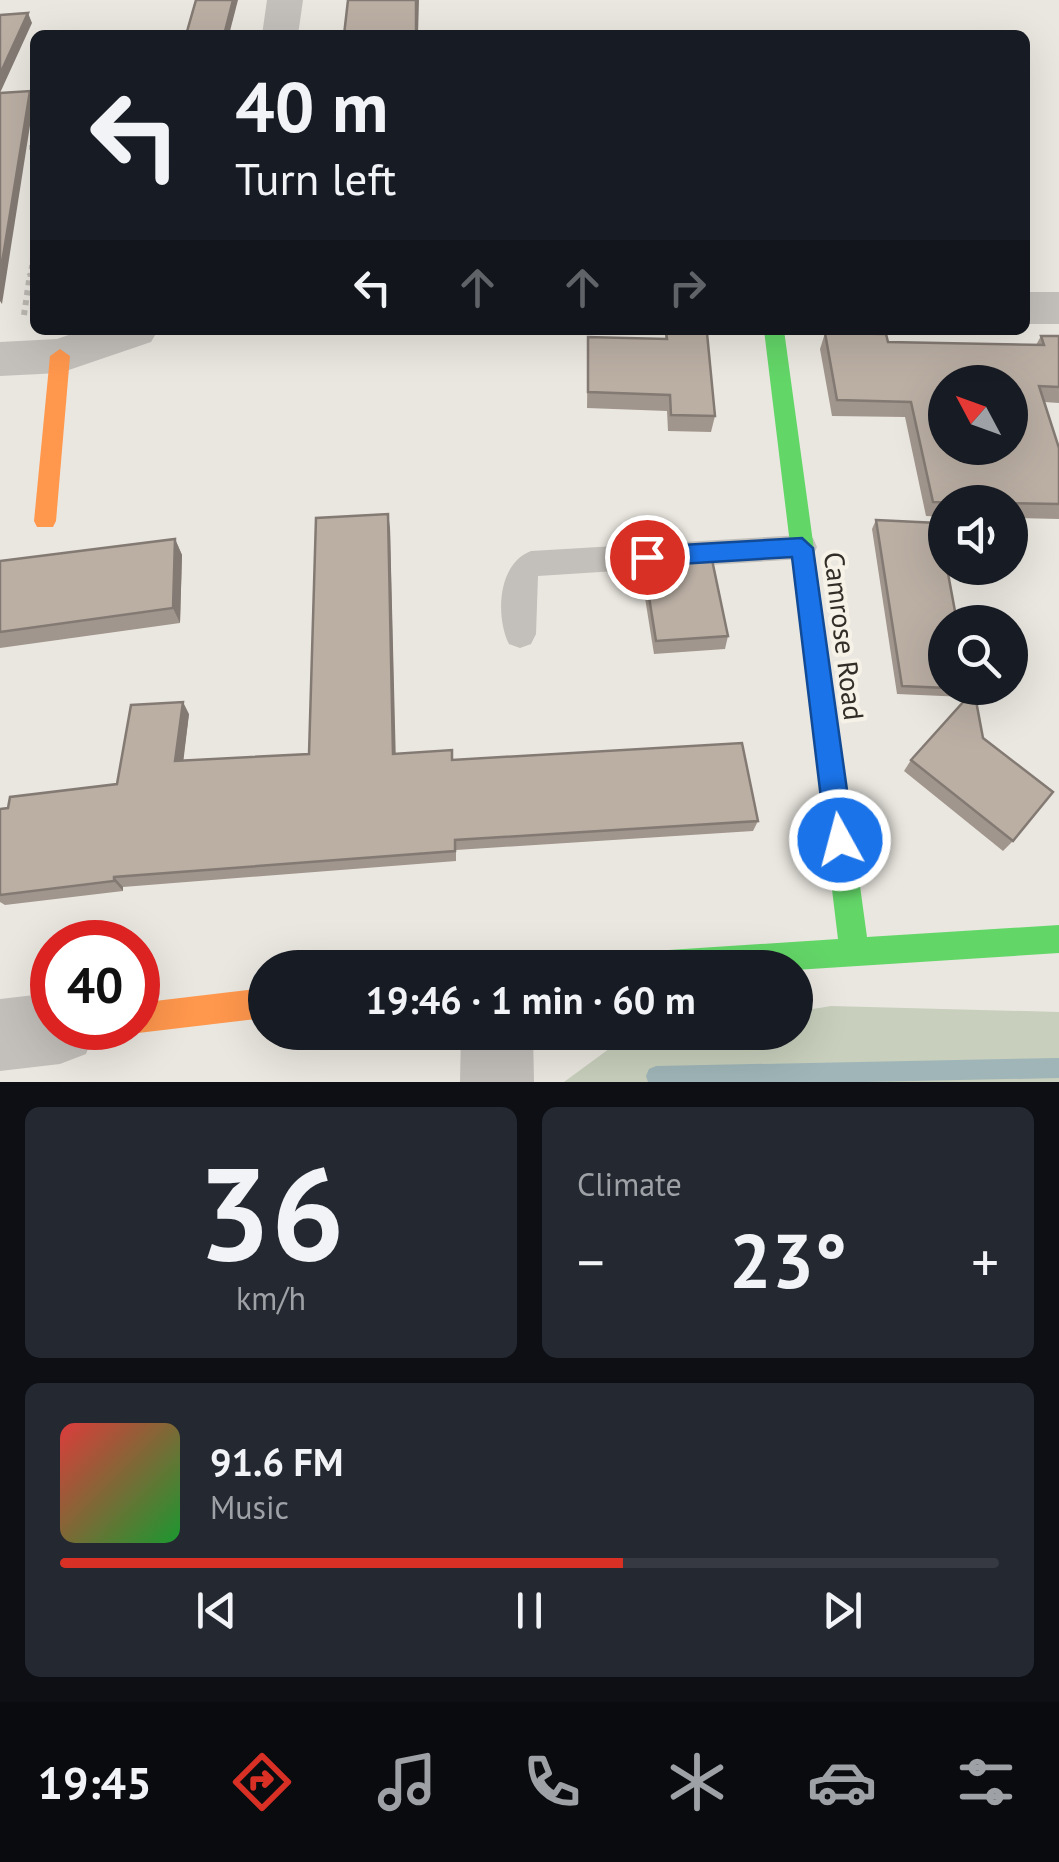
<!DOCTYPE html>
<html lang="en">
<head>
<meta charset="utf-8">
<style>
  :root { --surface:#171b24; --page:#242831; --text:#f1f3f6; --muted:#9ea1a6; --line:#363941; --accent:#d93025 }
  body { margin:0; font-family:"PT Sans",sans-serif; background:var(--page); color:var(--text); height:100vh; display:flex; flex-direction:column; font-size:38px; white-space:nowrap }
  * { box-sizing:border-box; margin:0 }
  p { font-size:32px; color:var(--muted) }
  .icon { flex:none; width:55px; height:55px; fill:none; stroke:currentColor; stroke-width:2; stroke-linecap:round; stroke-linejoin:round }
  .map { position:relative; height:1082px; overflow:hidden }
  .details { display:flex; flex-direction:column; gap:25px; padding:25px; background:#0d0f14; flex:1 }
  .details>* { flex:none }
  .hud { position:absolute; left:30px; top:30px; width:1000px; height:305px; border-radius:15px; box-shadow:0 10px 40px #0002; background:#171b24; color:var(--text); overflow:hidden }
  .needle { width:65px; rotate:311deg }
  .controls { position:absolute; left:928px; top:365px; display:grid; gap:20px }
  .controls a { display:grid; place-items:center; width:100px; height:100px; border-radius:50%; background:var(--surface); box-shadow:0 10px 40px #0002; font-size:50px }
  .speed { position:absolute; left:30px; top:920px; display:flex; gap:20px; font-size:50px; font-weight:700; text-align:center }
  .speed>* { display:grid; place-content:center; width:130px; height:130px; border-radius:50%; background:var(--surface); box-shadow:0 10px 40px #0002; line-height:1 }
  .speed .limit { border:15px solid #d22; background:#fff; color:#111 }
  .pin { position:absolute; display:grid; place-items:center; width:85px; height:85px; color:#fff; margin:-42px; border:5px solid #fff; border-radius:50%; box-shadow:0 2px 10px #0007 }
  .me { position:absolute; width:110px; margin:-55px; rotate:353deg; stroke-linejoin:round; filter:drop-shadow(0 0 8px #0008) }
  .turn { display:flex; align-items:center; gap:35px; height:210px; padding:0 40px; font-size:45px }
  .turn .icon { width:130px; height:130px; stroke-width:2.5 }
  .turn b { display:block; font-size:70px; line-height:85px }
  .lanes { display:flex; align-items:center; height:95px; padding:0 40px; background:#0003; justify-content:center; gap:50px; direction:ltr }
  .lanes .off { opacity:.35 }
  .big { font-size:75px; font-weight:700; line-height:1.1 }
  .details .tile { flex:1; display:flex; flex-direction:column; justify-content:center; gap:15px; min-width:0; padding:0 35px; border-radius:15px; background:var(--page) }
  .details .dial { align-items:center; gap:0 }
  .dial b { font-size:130px; line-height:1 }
  .song { display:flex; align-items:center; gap:30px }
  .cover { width:120px; height:120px; border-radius:15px; background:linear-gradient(135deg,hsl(0 70% 55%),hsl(130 70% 35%)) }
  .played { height:10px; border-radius:5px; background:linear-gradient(90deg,var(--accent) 60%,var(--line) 60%) }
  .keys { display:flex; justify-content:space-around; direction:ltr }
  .heat { display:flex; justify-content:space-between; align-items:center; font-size:55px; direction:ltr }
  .details .tiles { flex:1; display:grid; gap:25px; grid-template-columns:1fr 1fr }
  .tile:last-child { grid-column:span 2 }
  .trip { position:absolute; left:248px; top:950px; width:565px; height:100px; border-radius:50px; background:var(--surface); box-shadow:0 10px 40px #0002; font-weight:700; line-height:100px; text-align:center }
  .dock { display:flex; height:160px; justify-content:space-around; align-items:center; background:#090b0e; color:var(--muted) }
  .dock .icon { width:70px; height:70px }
  .dock .selected { color:var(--accent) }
  .dock b { font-size:45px; color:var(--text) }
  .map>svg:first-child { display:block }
  .green { fill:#c8cfbc }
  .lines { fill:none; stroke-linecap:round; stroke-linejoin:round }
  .stream { fill:#9fb5b8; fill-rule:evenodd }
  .path-far1 { stroke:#bcb8b2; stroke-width:5; stroke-dasharray:4 4; stroke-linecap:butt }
  .path { stroke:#bcb8b2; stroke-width:6; stroke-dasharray:5 5; stroke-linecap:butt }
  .lane { fill:#c3bfba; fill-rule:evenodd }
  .street { fill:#c3bfba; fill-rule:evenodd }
  .fast { fill:#63d668; fill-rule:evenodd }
  .slow { fill:#ff974d; fill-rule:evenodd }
  .wall { fill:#a1968d }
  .shaded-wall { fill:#837a73 }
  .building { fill:#bbafa4; stroke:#837a73; stroke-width:2.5; fill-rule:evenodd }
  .route { fill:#1a73e8; stroke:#114b97; stroke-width:2.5 }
  .labels { text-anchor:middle; stroke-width:8; stroke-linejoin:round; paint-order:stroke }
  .street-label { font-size:28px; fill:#332d28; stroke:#f7f2e8 }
</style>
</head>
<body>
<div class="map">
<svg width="1059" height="1082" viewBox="0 0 1059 1082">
  <rect width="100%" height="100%" fill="#eae7e0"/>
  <path class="green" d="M831,1006L1059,1012V1082H564L617,1043L676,1033L795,1032V1012Z"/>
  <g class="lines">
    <path class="stream" d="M1059,1058V1078L864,1082H648L646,1076L649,1069L656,1066Z"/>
    <g class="path-far1">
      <path d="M21,148L35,147"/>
      <path d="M30,277L35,242"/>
    </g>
    <path class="path" d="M24,315L30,274"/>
    <path class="lane" d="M802,535L813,538L817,547L813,556L802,559L538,576L536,634L531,644L520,648L509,644C495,616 498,563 531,551Z"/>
    <g class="street">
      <path d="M267,0H303L298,35H262Z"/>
      <rect x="1025" y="292" width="34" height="32"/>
      <path d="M83,330H158L151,342L60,373L0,376V342L57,339Z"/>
      <path d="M52,993V1028H96L86,1054L60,1064L0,1071V999Z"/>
      <path d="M461,1032H533L534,1082H460Z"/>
    </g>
    <path class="fast" d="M764,330H784L867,937L1059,925V953L795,970L593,968L597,958L607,954L838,939Z"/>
    <g class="slow">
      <path d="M60,349L70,356L56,521L53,527H37L34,521L50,356Z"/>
      <path d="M265,988V1018L138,1033L127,1028H138V1003Z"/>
    </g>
  </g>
  <g class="wall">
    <path d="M666,332L715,416L711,432L668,431L667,411L587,408L588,337L665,339Z"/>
    <path d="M825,333L888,342L1036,345L1041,336H1059V403L1044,402L1059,448V519L1010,518V502H945V517L926,516L905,417L832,416L820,349Z"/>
    <path d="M876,520L970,689L965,697L897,694L872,529Z"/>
    <path d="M390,528L395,753L454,760L758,821L753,831L456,850V861L123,887V891L5,905L0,902V809L117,784L189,714L183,760L309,754Z"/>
    <path d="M175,539L182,555L180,623L0,648V561Z"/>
    <path d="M643,559L728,636L725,649L654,654L641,573Z"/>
    <path d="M911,760L1013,841L1003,851L904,771Z"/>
  </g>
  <g class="shaded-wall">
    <path d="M233,0H238L229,35H224Z"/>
    <path d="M416,0H419L418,35H416Z"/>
    <path d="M28,13L32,23L0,93V74Z"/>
    <path d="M30,91L34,100L2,304L0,301V275Z"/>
    <path d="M388,514L390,528L396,765L393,754Z"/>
    <path d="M175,539L182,555L180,623L173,608Z"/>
    <path d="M183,702L189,714L182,772L175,761Z"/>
    <path d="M114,877L123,887V891L114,881Z"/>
  </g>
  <g class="building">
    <path d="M196,0H233L224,35H186Z"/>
    <path d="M348,0H416V35H344Z"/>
    <path d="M28,13L0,74V15Z"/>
    <path d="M30,91L0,275V93Z"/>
    <path d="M666,332L707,333L715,416L671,415L670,395L588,392V337L667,339Z"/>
    <path d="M825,333L886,334L888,342L1044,345L1041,336H1059V387L1039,386L1059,448V504L933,502L911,402L837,400ZM945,382H1010V448H945Z"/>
    <path d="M388,514L393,754L452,750V760L742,743L758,821L455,840V851L114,877V881L0,895V809L8,808L10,797L117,784L131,705L183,702L175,761L309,754L316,518Z"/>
    <path d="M876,520L938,523L945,558V568H947L957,622H945V688H970V689L902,686Z"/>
    <path d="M175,539L173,608L0,632V561Z"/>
    <path d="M711,555L728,636L656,641L643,559Z"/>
    <path d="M974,690L983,738L1053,792L1013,841L911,760Z"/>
  </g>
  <path class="route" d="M802,538L813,548L854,840L850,849L840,853L830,849L826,840L792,557L647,566L636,557L647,547Z"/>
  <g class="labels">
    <g class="street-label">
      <text transform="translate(844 636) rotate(83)" y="10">Camrose Road</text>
    </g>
  </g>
</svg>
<div class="controls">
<a><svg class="needle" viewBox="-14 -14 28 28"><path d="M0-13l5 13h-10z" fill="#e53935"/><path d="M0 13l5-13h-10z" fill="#9ea1a6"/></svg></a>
<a><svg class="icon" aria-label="sound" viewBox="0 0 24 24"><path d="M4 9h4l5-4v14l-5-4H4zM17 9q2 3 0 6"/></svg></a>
<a><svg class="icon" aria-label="search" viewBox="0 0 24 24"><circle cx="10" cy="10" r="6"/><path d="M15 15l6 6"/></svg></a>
</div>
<div class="speed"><div class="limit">40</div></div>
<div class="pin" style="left:647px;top:557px;background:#d93025"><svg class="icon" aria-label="arrive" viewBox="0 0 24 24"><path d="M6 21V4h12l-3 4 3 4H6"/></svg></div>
<svg class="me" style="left:840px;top:840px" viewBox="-20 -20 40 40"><circle r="17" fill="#1a73e8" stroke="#fff" stroke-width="3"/><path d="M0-11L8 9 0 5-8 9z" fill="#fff"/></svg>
<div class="trip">19:46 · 1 min · 60 m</div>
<div class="hud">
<div class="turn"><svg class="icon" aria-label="left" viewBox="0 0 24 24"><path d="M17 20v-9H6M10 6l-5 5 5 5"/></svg><div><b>40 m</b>Turn left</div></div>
<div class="lanes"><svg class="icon" aria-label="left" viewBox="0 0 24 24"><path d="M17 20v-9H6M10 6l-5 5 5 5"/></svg><svg class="icon off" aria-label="ahead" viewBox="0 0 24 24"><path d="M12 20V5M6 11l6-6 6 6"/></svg><svg class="icon off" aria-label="ahead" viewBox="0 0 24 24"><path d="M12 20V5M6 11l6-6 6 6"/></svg><svg class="icon off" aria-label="right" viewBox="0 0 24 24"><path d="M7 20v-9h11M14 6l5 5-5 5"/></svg></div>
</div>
</div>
<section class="details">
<div class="tiles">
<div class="tile dial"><b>36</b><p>km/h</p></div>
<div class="tile"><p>Climate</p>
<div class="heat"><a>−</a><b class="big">23°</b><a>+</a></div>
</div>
<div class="tile">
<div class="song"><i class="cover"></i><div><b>91.6 FM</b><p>Music</p></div></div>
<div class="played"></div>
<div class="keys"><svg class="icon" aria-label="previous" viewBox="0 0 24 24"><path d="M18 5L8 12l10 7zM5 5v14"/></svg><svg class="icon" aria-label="pause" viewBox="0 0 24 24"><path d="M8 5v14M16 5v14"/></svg><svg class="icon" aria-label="next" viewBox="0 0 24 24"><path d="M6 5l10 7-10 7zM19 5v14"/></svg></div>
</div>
</div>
</section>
<nav class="dock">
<b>19:45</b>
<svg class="icon selected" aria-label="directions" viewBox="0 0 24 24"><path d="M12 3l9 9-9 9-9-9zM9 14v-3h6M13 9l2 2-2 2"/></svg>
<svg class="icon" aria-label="music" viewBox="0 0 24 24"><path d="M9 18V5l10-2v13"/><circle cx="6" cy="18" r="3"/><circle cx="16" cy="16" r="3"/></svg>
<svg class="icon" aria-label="phone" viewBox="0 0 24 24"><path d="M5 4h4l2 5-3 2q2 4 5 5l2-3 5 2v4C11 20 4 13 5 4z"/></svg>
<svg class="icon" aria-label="climate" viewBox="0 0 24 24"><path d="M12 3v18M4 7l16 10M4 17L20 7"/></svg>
<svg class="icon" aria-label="car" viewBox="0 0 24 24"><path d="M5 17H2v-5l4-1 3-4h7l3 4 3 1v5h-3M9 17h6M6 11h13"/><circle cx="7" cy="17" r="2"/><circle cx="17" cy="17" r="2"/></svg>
<svg class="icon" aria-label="filters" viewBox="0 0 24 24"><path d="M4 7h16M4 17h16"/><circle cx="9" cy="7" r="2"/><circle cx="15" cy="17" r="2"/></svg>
</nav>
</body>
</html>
